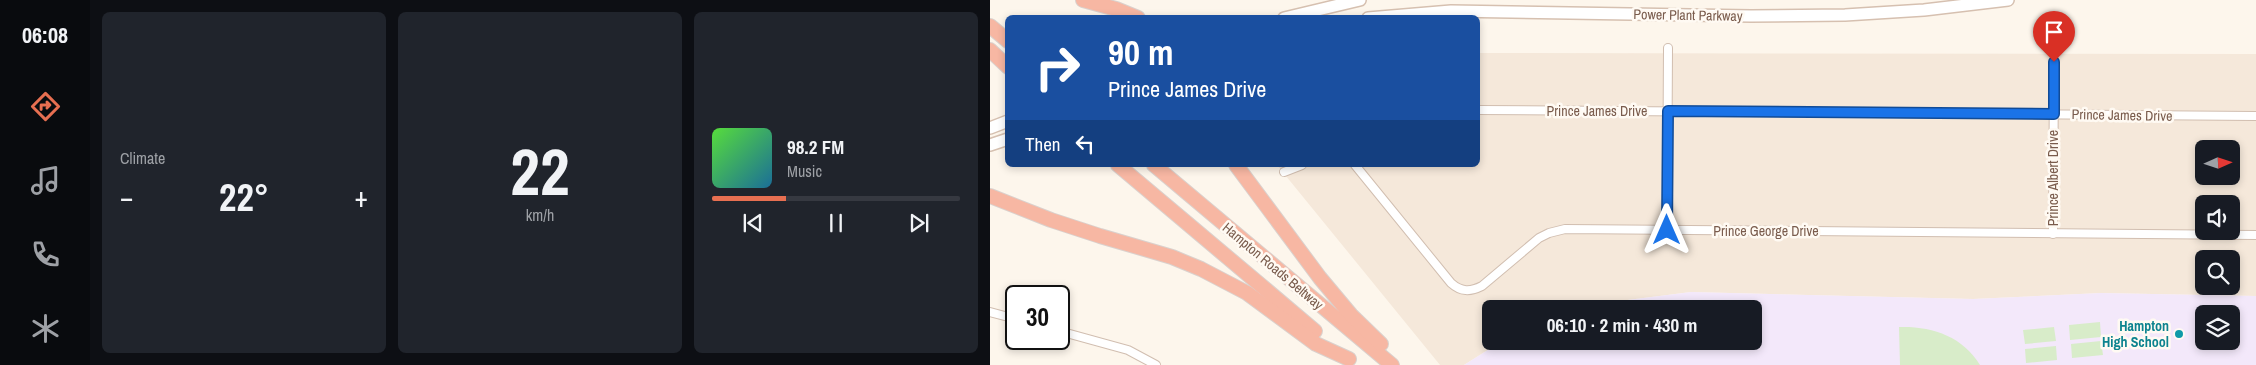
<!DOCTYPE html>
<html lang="en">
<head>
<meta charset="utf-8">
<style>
  :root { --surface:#171b24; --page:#20242c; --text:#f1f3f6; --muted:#9ea1a6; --line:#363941; --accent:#e76f51 }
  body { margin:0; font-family:"Archivo Narrow",sans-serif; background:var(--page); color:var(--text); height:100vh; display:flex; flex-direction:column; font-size:19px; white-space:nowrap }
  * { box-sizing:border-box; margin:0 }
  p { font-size:16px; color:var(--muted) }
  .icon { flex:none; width:28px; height:28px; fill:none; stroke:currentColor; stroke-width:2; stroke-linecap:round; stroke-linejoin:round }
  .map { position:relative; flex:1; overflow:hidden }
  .sheet { display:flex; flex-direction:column; gap:12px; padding:12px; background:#0d0f14; width:900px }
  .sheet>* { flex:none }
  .guide { position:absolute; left:15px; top:15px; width:475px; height:152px; border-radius:8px; box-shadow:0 2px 8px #0003; background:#1a4fa0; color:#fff; overflow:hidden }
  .needle { width:32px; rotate:87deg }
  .fabs { position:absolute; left:1205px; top:140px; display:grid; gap:10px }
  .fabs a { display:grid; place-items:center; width:45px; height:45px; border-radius:8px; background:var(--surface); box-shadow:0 2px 8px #0003; font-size:25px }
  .speed { position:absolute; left:15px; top:285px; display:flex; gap:10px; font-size:25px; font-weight:700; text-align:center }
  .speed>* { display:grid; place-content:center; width:65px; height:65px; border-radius:50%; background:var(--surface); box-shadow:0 2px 8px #0003; line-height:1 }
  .speed .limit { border:2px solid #111; border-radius:8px; background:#fff; color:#111 }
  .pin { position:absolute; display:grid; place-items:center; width:42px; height:42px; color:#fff; margin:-51px -21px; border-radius:50% 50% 50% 0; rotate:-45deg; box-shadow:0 0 5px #0007 }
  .pin .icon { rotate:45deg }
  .me { position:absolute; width:55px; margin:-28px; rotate:0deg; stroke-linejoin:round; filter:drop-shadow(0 0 4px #0008) }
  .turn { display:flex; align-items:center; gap:18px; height:105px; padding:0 20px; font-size:22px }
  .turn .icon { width:65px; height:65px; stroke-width:2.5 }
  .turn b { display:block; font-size:35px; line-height:42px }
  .then { display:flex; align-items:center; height:48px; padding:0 20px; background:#0003; gap:10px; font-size:19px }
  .big { font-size:38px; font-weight:700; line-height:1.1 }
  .sheet .card { flex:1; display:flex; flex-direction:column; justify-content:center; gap:8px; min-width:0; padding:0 18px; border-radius:8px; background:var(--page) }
  .sheet .dial { align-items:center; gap:0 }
  .dial b { font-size:65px; line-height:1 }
  .song { display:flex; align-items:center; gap:15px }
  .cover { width:60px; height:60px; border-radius:8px; background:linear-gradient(135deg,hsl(110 70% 55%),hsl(200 70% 35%)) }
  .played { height:5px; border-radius:2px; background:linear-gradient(90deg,var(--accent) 30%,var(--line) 30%) }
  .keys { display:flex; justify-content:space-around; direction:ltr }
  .heat { display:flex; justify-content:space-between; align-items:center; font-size:28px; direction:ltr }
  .sheet .tiles { flex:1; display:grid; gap:12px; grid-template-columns:repeat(3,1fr) }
  .trip { position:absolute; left:492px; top:300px; width:280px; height:50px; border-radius:8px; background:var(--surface); box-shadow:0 2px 8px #0003; font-weight:700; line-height:50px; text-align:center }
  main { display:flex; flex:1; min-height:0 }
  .tab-bar { display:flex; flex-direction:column; width:90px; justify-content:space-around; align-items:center; background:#090b0e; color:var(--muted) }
  .tab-bar .icon { width:35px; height:35px }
  .tab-bar .on { color:var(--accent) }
  .tab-bar b { font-size:22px; color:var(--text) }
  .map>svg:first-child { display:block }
  .residential { fill:#f5e8da; fill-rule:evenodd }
  .education { fill:#f3e8fa; fill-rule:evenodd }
  .green { fill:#d8ecc9 }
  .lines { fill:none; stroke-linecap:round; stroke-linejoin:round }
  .street-casing { stroke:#d1beb0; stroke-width:10 }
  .secondary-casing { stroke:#d6c0b0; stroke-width:14 }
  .highway-casing { stroke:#dad1cd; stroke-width:16 }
  .street { stroke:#fff; stroke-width:8 }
  .secondary { stroke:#fff; stroke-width:11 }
  .highway { stroke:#f7b7a3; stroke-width:14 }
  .route-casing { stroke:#114b97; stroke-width:12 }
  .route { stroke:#1a73e8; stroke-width:9 }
  .culture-dot { fill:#0f9aa8; stroke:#fffaf3; stroke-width:2 }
  .labels { text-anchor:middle; stroke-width:5; stroke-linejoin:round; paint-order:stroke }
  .street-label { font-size:14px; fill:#7a5c4d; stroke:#fffaf3 }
  .culture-label { font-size:14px; font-weight:bold; fill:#0d838f; stroke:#fffaf3; text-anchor:end }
</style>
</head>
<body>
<main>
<nav class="tab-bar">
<b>06:08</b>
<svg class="icon on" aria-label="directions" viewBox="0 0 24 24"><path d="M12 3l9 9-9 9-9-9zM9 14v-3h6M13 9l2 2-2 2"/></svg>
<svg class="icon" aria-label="music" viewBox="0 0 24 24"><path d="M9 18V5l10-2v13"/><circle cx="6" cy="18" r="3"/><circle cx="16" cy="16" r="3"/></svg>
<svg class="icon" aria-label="phone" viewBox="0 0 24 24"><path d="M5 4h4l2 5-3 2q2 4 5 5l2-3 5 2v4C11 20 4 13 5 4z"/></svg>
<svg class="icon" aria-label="climate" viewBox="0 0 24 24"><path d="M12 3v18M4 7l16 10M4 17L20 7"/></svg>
</nav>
<section class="sheet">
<div class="tiles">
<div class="card"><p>Climate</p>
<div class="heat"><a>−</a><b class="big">22°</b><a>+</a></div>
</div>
<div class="card dial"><b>22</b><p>km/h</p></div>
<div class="card">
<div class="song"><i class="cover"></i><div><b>98.2 FM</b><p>Music</p></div></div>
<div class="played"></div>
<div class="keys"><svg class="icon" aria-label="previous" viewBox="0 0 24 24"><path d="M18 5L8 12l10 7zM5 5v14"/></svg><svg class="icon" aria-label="pause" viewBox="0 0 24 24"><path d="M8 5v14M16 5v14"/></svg><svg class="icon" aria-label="next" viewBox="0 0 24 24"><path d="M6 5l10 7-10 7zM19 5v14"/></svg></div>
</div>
</div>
</section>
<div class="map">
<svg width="1266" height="365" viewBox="0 0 1266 365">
  <rect width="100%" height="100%" fill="#fdf6ec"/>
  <path class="residential" d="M488,53L1266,54V296L1111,293L983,299L701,292L566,309H501V341H512L474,365H450L287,165H488ZM1214,149H1241V176H1214ZM1214,204H1241V231H1214ZM1214,259H1241V286H1214Z"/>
  <path class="education" d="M701,292L983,299L1111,293L1266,296V365H474L512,341H764V309H566ZM1214,314H1241V341H1214Z"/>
  <g class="green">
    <path d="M1110,322L1111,337L1080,340L1079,325Z"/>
    <path d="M909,327C942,326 972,336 990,365H910Z"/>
    <path d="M1064,327L1066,341L1035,344L1033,330Z"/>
    <path d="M1111,341L1113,355L1082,358L1081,344Z"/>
    <path d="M1066,346L1067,360L1036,363L1035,349Z"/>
  </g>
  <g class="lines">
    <defs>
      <g id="street">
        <path d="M488,110L1266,116"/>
        <path d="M365,165L461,283C471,292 480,292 492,286L549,238L559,233L575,229L1266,235"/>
        <path d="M294,172L312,165"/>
        <path d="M677,230L678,48"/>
        <path d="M1063,234L1064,62"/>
        <path d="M0,312L26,319"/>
        <path d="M69,331L138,350L166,365"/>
      </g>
      <g id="secondary">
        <path d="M294,18L370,0"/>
        <path d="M378,18L461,11L761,16L855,15L934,10L1018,0"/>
        <path d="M0,128L18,121"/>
        <path d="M0,145L18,139"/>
      </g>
      <g id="highway">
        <path d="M93,0L126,9L148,18"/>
        <path d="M0,26L18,41"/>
        <path d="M0,50L18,67"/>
        <path d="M128,165L325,331"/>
        <path d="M164,165L402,365"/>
        <path d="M246,165L330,278L361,315L391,344"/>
        <path d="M0,196L61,220L110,236L182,257L211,269L257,293L326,344L359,359"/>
      </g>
    </defs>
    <use href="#street" class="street-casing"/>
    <use href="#secondary" class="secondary-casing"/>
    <use href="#highway" class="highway-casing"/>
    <use href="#street" class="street"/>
    <use href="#secondary" class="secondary"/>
    <use href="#highway" class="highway"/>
  </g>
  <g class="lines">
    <defs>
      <path id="route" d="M677,230L678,111L1064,114V62"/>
    </defs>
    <use href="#route" class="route-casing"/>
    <use href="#route" class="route"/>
  </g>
  <circle class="culture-dot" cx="1189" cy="334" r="5"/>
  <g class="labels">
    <g class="street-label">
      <text transform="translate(698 15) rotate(1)" y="5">Power Plant Parkway</text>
      <text x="607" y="116">Prince James Drive</text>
      <text transform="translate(1132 115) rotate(1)" y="5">Prince James Drive</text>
      <text transform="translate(1063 178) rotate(-90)" y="5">Prince Albert Drive</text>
      <text x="776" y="236">Prince George Drive</text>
      <text transform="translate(283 266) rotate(40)" y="5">Hampton Roads Beltway</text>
    </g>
    <g class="culture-label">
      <text x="1179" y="331">Hampton<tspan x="1179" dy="16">High School</tspan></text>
    </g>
  </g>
</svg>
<div class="fabs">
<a><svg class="needle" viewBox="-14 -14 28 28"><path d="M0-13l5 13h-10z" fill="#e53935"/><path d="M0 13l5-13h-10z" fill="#9ea1a6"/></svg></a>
<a><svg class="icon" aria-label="sound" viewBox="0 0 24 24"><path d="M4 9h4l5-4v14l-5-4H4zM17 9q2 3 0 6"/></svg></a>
<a><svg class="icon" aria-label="search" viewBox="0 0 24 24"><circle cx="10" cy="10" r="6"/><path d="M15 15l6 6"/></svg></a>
<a><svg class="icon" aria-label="layers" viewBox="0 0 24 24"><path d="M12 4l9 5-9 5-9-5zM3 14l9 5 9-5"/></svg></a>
</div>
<div class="speed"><div class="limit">30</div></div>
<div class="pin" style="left:1064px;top:62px;background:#d93025"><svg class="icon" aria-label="arrive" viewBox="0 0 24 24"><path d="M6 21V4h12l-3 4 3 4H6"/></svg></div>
<svg class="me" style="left:677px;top:230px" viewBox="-20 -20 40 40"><path d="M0-17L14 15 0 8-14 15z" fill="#1a73e8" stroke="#fff" stroke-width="4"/></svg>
<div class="trip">06:10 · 2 min · 430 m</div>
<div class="guide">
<div class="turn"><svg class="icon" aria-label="right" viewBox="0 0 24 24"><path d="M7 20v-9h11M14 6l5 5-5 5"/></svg><div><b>90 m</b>Prince James Drive</div></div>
<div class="then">Then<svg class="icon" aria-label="left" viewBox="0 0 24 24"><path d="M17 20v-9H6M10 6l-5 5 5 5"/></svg></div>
</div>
</div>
</main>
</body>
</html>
